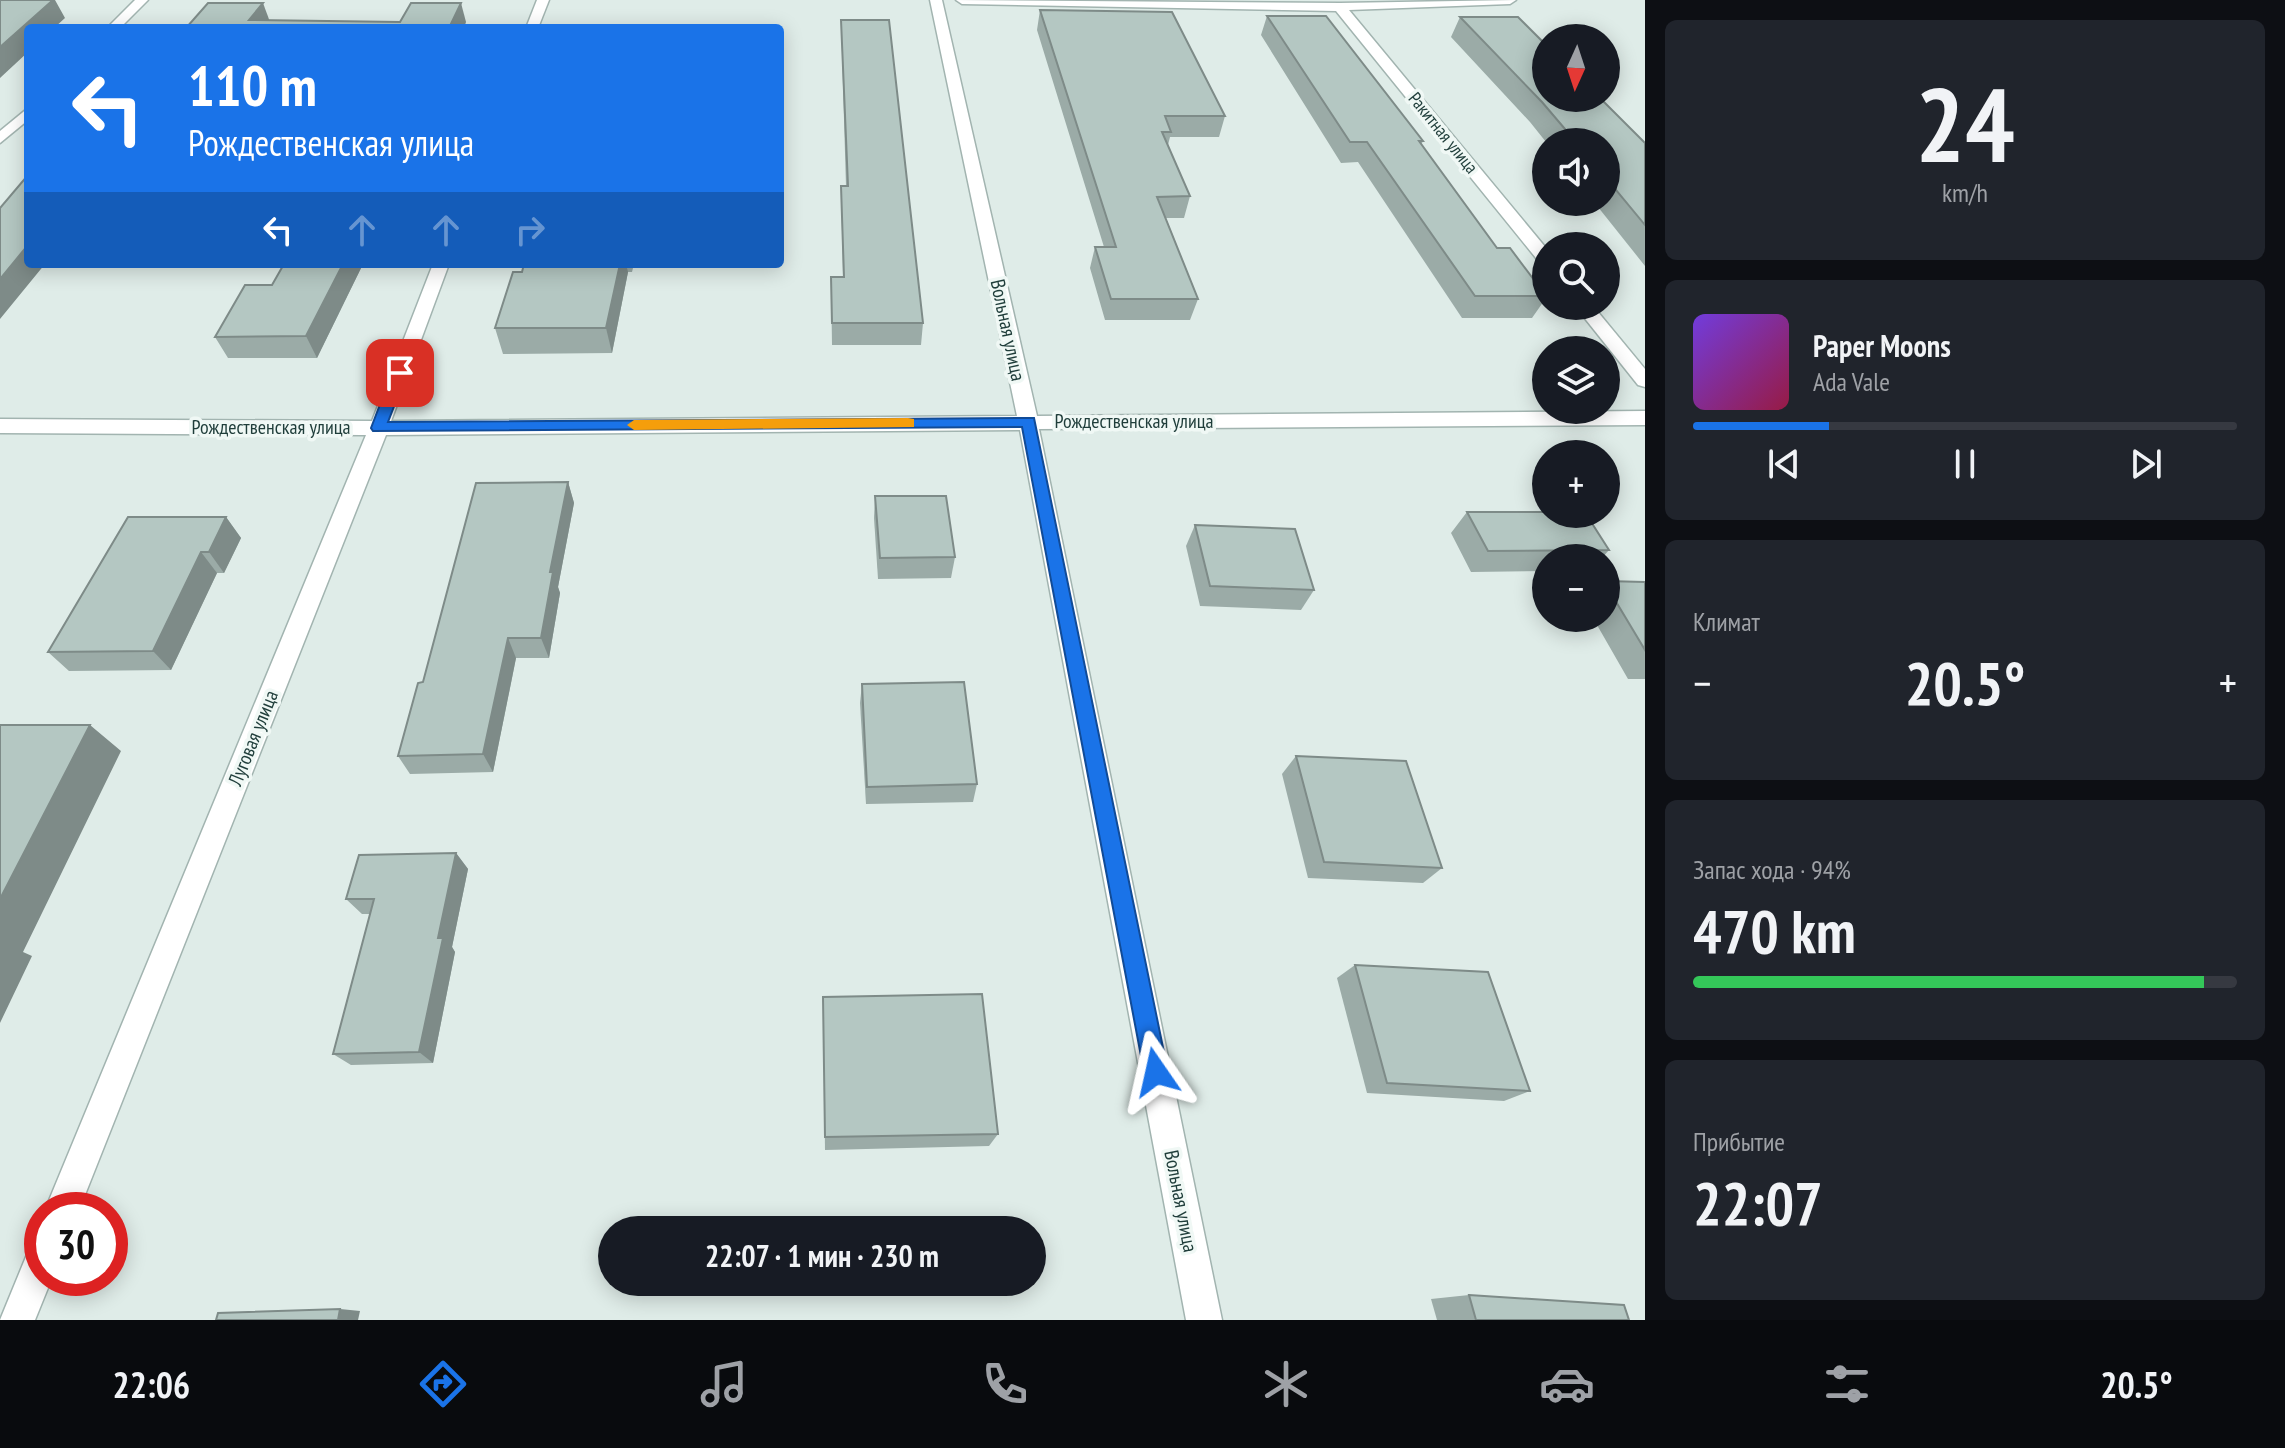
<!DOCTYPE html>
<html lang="ru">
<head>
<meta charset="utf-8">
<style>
  :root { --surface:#171b24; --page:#20242c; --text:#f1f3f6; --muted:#9ea1a6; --line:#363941; --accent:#1a73e8 }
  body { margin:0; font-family:"PT Sans Narrow",sans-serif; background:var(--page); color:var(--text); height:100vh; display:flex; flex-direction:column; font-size:30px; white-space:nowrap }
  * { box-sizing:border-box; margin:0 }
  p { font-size:26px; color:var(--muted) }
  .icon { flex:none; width:44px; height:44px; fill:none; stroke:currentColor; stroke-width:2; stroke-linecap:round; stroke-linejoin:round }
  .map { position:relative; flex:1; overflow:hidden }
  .sheet { display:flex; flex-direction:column; gap:20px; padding:20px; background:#0d0f14; width:640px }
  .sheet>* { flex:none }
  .top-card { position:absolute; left:24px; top:24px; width:760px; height:244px; border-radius:8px; box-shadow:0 4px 20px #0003; background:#1a73e8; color:#fff; overflow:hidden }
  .needle { width:52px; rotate:183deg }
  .fabs { position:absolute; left:1532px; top:24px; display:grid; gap:16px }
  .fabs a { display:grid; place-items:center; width:88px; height:88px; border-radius:50%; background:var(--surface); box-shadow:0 4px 20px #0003; font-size:40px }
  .speed { position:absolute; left:24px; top:1192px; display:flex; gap:16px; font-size:40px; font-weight:700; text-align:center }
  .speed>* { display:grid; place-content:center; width:104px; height:104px; border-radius:50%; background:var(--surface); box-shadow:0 4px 20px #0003; line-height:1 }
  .speed .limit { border:12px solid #d22; background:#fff; color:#111 }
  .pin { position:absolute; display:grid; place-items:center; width:68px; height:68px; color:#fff; margin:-34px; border-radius:16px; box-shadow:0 4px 12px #0006 }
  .me { position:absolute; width:88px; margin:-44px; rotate:349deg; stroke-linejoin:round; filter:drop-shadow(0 0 6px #0008) }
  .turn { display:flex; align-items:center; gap:28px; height:168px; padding:0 32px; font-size:36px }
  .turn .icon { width:104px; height:104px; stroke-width:2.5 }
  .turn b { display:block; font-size:56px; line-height:68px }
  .lanes { display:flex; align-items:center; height:76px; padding:0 32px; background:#0003; justify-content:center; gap:40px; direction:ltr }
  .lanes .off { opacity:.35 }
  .big { font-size:60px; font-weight:700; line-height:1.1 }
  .sheet .card { flex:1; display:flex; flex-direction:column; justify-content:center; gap:12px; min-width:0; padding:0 28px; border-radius:12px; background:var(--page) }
  .sheet .dial { align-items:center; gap:0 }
  .dial b { font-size:104px; line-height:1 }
  .song { display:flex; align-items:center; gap:24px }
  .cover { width:96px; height:96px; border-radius:12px; background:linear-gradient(135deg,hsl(260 70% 55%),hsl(340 70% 35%)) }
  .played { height:8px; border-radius:4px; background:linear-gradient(90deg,var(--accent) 25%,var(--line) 25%) }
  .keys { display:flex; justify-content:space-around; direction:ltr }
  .heat { display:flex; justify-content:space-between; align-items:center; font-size:44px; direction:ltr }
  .charge { height:12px; border-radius:6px; background:linear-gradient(90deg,#34c759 94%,var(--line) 0) }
  .trip { position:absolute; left:598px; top:1216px; width:448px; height:80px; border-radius:40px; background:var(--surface); box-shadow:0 4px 20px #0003; font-weight:700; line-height:80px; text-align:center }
  .menu { display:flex; height:128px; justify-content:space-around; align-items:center; background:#090b0e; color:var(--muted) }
  .menu .icon { width:56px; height:56px }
  .menu .current { color:var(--accent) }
  .menu b { font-size:36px; color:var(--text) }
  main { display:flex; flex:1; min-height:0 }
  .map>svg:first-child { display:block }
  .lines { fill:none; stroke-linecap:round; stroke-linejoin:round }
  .street-casing { stroke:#a2b4b0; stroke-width:3 }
  .street { fill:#fff; fill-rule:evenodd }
  .wall { fill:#9baba7 }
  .shaded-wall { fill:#7e8b88 }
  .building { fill:#b4c7c2; stroke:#7e8b88; stroke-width:2 }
  .route { fill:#1a73e8; stroke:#114b97; stroke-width:2 }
  .slow { fill:#f59e0b }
  .labels { text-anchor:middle; stroke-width:7; stroke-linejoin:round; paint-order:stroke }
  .far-street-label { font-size:18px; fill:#1f3d3a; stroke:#f0f8f5 }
  .street-label { font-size:20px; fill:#1f3d3a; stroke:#f0f8f5 }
</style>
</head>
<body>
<main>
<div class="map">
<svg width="1645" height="1320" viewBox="0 0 1645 1320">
  <rect width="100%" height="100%" fill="#dfece8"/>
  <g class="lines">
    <defs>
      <g id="street">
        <path d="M135,0H148L120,28H107Z"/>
        <path d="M537,0H549L538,28H526Z"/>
        <path d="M930,0H942L1037,416L1645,411V425L1039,429L1222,1320H1186L1020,430L386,435L79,1210H45L366,435L0,433V419L372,421L433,264H449L391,421L1017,416Z"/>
        <path d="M956,0L1340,3L1516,0L1510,4L1349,10L1546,248V264L1540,263L1336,11L962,4Z"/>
        <path d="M28,108V120L0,143V131Z"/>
        <path d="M1575,306H1593L1645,369V387L1638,385Z"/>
        <path d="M42,1242V1278H52L35,1320H0L30,1247Z"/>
      </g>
    </defs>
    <use href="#street" class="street-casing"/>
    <use href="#street" class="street"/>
  </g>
  <g class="wall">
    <path d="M1040,10L1225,116L1219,137H1170L1168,145L1190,196L1184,218H1166L1198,299L1190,320H1105L1090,268L1095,247H1104L1037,30Z"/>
    <path d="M1267,16L1423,141L1421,145L1497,248L1546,295V298L1532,318H1462L1358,162L1341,163L1261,35Z"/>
    <path d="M1460,17L1645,143V266L1594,202H1606V142H1546L1530,122L1451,37Z"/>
    <path d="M841,20L923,323L921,345H832L831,277H843L841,186H846Z"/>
    <path d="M284,264H363L317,358H228L215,337L272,285Z"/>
    <path d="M524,264H634L632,272H628L612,353L503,354L495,328L522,272Z"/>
    <path d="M568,482L574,503L558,587L560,593L549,658H516L493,772L410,774L398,756L423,682Z"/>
    <path d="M875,496L955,557L951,578L878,579L874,518Z"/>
    <path d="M1467,512L1609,550L1602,558H1546V571L1471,572L1451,533Z"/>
    <path d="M226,517L241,538L224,573H217L171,670L69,671L48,652Z"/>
    <path d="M1195,525L1314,590L1301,610L1200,606L1186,546Z"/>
    <path d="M1606,581L1645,582V679H1628L1593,618H1606Z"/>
    <path d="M862,684L977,784L973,802L866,804L860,703Z"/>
    <path d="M1296,756L1442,868L1423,883L1308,878L1282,774Z"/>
    <path d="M456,853L468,869L452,947L455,952L433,1063L351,1065L333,1054L370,914H362L346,899Z"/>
    <path d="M1355,965L1530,1091L1504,1101L1367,1093L1337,978Z"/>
    <path d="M823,997L998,1134L989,1146L825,1150Z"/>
    <path d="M1469,1295L1629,1320H1437L1431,1299Z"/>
  </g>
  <g class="shaded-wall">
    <path d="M53,0H55L65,18L54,28H28V52L0,78V47Z"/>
    <path d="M263,3L270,22L249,20Z"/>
    <path d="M461,3L466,22L464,28H449Z"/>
    <path d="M28,245V264H45L0,319V279Z"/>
    <path d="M343,264H363L317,358L306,336Z"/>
    <path d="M620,264H626L628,272L612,353L606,328Z"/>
    <path d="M568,482L574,503L558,587L560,593L549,658L541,638L550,572Z"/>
    <path d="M226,517L241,538L224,573L209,552Z"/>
    <path d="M201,552L217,573L171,670L153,651Z"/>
    <path d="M508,638L516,658L493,772L483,754Z"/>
    <path d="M90,725L121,751L23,952L32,956L0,1023V899Z"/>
    <path d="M456,853L468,869L452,947L455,952L433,1063L419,1052L438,938Z"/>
    <path d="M340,1309L360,1311L358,1320H338Z"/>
  </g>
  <g class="building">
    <path d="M0,0H53L0,47Z"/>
    <path d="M208,3H263L249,20L400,22L411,3H461L449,28H186Z"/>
    <path d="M1040,10L1172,12L1225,116H1165L1171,132H1162L1190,196L1157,197L1198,299H1111L1095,247H1116Z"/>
    <path d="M1267,16H1326L1423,141H1419L1497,248H1510L1546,296H1475L1367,142H1350Z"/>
    <path d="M1460,17H1518L1546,45V98H1600L1645,143V225L1606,178V142H1576L1542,102Z"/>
    <path d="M841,20H889L923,323H832L831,277H844L841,186H848Z"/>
    <path d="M28,175V245L0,279V208Z"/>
    <path d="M284,264H343L306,336L215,337L245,285H272Z"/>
    <path d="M524,264H620L606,328H495L513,272H522Z"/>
    <path d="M568,482L550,572H553L541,638H508L483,754L398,756L418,683L423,682L476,483Z"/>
    <path d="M875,496H946L955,557L880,558Z"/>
    <path d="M1467,512H1546V514H1586L1609,550L1488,551Z"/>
    <path d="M128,517H226L209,552H201L153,651L48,652Z"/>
    <path d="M1195,525L1295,529L1314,590L1210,586Z"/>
    <path d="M1606,581L1645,582V650L1606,585Z"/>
    <path d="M964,682L977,784L867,787L862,684Z"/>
    <path d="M0,725H90L0,899Z"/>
    <path d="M1296,756L1406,761L1442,868L1324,862Z"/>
    <path d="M456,853L438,938H443L419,1052L333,1054L374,899H346L359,855Z"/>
    <path d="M1355,965L1488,972L1530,1091L1387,1083Z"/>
    <path d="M982,994L998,1134L825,1137L823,997Z"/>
    <path d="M1469,1295L1624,1305L1629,1320H1476Z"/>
    <path d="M340,1309L338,1320H216L218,1313Z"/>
  </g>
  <path class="route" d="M400,368L407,373L388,422L1034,418L1168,1072L1164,1081L1156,1084L1147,1081L1144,1072L1022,427L373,431L371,428L392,373Z"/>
  <path class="slow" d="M908,418L914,419V427L634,430L627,425L634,420Z"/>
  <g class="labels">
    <g class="far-street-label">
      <text transform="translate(1443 133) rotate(51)" y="6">Ракитная улица</text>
    </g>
    <g class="street-label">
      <text transform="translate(1008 330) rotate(78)" y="7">Вольная улица</text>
      <text x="1134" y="428">Рождественская улица</text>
      <text x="271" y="434">Рождественская улица</text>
      <text transform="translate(253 738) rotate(-68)" y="7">Луговая улица</text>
      <text transform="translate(1181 1201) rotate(79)" y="7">Вольная улица</text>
    </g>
  </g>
</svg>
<div class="fabs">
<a><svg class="needle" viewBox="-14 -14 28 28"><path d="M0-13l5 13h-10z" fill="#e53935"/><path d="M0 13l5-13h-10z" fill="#9ea1a6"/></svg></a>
<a><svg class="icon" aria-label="sound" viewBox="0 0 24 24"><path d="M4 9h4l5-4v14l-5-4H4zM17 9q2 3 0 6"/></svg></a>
<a><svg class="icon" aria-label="search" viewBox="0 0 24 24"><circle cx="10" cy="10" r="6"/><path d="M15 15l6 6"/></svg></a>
<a><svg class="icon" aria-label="layers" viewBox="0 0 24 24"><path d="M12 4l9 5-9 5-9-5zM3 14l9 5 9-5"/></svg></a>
<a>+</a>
<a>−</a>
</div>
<div class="speed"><div class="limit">30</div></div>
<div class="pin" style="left:400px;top:373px;background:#d93025"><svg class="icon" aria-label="arrive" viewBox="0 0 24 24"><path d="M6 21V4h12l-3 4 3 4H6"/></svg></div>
<svg class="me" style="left:1156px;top:1072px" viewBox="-20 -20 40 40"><path d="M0-17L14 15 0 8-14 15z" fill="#1a73e8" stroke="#fff" stroke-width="4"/></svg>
<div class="trip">22:07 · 1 мин · 230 m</div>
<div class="top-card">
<div class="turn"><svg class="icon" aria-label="left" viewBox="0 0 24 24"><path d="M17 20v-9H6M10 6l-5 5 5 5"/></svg><div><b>110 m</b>Рождественская улица</div></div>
<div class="lanes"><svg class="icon" aria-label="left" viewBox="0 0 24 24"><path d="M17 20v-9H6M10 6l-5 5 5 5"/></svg><svg class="icon off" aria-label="ahead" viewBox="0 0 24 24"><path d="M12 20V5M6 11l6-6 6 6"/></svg><svg class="icon off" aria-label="ahead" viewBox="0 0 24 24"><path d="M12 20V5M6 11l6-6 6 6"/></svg><svg class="icon off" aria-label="right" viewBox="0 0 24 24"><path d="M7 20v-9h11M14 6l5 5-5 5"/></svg></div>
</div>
</div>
<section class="sheet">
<div class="card dial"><b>24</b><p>km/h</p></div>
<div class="card">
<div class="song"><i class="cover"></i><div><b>Paper Moons</b><p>Ada Vale</p></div></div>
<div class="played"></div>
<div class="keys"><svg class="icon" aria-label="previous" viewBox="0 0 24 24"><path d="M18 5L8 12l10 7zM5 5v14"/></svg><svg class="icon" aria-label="pause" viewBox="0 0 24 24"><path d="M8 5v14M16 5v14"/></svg><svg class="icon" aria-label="next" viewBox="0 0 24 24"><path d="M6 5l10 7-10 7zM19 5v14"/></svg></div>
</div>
<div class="card"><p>Климат</p>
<div class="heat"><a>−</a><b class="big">20.5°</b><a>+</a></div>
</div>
<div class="card"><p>Запас хода · 94%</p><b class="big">470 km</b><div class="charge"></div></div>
<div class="card"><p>Прибытие</p><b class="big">22:07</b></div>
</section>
</main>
<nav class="menu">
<b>22:06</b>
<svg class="icon current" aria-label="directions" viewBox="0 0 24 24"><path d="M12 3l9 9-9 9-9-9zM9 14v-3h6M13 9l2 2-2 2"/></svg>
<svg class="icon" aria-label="music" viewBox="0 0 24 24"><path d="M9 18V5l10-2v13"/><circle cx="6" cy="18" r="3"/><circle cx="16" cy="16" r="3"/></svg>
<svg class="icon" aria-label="phone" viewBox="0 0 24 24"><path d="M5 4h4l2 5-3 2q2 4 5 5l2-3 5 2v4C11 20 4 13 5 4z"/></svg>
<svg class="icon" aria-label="climate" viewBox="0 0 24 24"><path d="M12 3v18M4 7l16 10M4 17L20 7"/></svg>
<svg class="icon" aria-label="car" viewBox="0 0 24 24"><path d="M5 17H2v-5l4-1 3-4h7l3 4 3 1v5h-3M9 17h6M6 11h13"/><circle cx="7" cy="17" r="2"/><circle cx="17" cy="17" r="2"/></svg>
<svg class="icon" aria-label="filters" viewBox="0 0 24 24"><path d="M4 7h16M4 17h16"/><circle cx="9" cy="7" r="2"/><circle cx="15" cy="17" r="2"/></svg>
<b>20.5°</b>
</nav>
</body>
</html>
